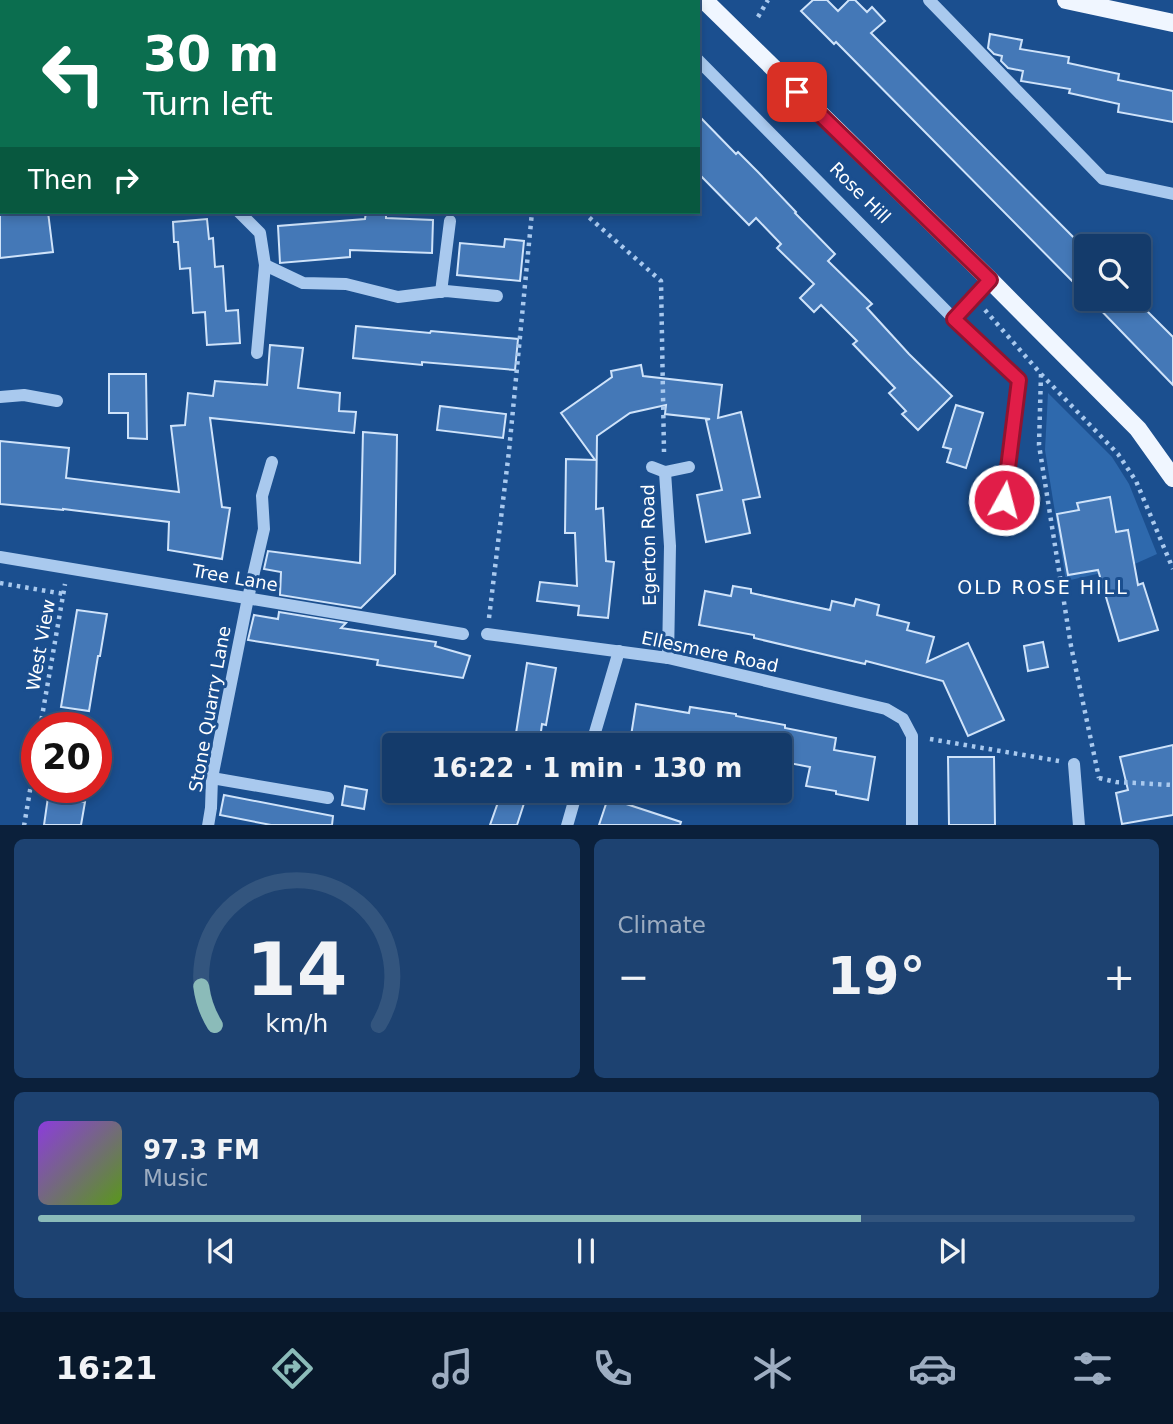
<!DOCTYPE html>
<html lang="en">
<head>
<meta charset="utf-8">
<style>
  :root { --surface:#143b6b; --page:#1d4271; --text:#f1f3f6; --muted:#9dadc1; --line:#33557e; --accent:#8bbbb9 }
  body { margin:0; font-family:"DejaVu Sans",sans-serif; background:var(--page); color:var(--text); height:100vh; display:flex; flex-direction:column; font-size:26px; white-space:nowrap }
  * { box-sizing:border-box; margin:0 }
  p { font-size:23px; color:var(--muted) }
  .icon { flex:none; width:38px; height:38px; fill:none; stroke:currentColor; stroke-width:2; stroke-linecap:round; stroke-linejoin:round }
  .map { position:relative; height:825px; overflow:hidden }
  .side { display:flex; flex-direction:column; gap:14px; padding:14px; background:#0b203b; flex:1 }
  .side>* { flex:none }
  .hud { position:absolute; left:0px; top:0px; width:700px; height:214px; box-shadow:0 4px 10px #0003,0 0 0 2px var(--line); background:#0b6e4f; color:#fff; overflow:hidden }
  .controls { position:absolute; left:1074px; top:234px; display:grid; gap:14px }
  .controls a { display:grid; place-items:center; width:77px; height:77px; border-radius:7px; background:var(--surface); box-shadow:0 4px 10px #0003,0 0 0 2px var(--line); font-size:35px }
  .speed { position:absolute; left:21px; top:712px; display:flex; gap:14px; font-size:35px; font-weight:700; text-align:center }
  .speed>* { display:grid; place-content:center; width:91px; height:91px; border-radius:50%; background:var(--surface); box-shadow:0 4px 10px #0003,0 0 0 2px var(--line); line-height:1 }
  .speed .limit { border:10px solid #d22; background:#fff; color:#111 }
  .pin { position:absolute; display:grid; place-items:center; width:60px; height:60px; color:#fff; margin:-30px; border-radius:14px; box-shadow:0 4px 10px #0006 }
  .me { position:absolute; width:77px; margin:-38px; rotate:7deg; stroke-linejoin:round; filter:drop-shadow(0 0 5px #0008) }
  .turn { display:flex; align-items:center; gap:24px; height:147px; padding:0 28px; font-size:32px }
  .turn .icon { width:91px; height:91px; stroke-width:2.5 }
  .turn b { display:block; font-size:49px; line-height:60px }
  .then { display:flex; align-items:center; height:66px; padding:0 28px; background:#0003; gap:14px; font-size:26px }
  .big { font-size:52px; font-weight:700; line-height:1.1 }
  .side .card { flex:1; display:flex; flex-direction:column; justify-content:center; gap:10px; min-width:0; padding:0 24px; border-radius:10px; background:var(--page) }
  .side .dial { align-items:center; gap:0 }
  .dial svg { height:182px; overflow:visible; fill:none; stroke:var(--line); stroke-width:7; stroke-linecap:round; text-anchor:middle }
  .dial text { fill:var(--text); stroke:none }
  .song { display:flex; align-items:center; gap:21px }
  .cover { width:84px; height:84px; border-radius:10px; background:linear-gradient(135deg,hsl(270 70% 55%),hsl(90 70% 35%)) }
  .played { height:7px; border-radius:4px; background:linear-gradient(90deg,var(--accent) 75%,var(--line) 75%) }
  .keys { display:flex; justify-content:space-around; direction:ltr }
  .heat { display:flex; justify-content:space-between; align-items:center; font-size:38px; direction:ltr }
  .side .tiles { flex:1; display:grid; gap:14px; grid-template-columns:1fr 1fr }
  .card:last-child { grid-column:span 2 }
  .trip { position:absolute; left:382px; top:733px; width:410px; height:70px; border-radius:7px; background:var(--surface); box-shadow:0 4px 10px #0003,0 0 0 2px var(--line); font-weight:700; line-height:70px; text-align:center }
  .tabs { display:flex; height:112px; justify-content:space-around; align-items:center; background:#08182b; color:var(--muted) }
  .tabs .icon { width:49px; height:49px }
  .tabs .current { color:var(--accent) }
  .tabs b { font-size:32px; color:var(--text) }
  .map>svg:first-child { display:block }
  .green { fill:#2e69ad }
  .building { fill:#4478b7; stroke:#cfe3fa; stroke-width:2 }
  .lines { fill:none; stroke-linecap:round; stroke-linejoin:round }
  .path { stroke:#a9c9ee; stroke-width:4.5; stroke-dasharray:3.5 5; stroke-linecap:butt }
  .minor { stroke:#a9c9ee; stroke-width:12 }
  .major { stroke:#f0f6ff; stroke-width:18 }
  .route-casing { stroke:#92132f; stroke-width:18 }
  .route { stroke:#e11d48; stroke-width:12 }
  .labels { text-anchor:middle; stroke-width:6; stroke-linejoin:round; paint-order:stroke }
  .street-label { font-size:18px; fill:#fff; stroke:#1b4f8f }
  .neighbourhood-label { font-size:19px; letter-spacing:2px; fill:#fff; stroke:#1b4f8f }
</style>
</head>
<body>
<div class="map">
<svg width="1173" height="826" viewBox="0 0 1173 826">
  <rect width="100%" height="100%" fill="#1b4f8f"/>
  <path class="green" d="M1048,393L1112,457L1129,484L1157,554L1128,567L1066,581L1045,450Z"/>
  <g class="building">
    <path d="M813,0H827L838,11L849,0H855L867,12L872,7L885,21L871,33L1087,251V296L836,42L834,44L801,11Z"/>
    <path d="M990,34L1022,40L1020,49L1069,57L1068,63L1119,74L1118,80L1173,91V122L1118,112L1119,104L1069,93L1070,89L1021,81L1023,71L1008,68L1001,61L1002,56L994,54L988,48Z"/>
    <path d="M698,115L736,154L738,152L758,172L796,212L795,213L835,254L828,261L872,304L867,308L909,354L952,396L918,430L902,414L906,411L889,393L895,388L853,344L857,341L821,305L814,312L800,298L814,284L777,248L781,244L756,218L749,225L698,173Z"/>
    <path d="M0,212H48L53,252L0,258Z"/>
    <path d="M366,212H386V218L433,220L432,253L350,250V257L280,263L278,226L365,219Z"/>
    <path d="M207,219L209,239L213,238L215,267L223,266L226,311L238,310L240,343L207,345L205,312L193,313L190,268L180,269L178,242H174L173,222Z"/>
    <path d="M505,239L524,241L520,281L457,275L460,243L504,247Z"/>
    <path d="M1090,299H1135L1173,337V385Z"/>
    <path d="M356,326L430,333L431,331L518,339L515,370L422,362V365L353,358Z"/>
    <path d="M270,345L303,348L298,388L340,393L339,411L356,412L354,433L210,418L222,507L230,508L222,559L168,550L169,522L63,509V510L0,504V441L69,448L66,478L179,492L171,426L185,425L188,393L213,396L215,381L267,385Z"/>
    <path d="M641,365L643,376L722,385L718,418L741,412L760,497L743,500L750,533L706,542L697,495L722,490L706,420L710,419L665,414L666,405L630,413L597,436L596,509L603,508L606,561L614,562L608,618L578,615L579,606L537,601L540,582L577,586L575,533H565L566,459L595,460L561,413L612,377L611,371Z"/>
    <path d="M109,374H146L147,439L128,438V413H109Z"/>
    <path d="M956,405L983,413L966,468L947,462L951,449L943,447Z"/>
    <path d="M440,406L506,414L503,438L437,430Z"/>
    <path d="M363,432L397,435L395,574L361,608L280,595L281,572L264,569L268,551L360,563Z"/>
    <path d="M1110,497L1116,532L1128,530L1138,585L1143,583L1158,630L1119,641L1098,570L1068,575L1057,514L1079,510L1077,503Z"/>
    <path d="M733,586L751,589V593L830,610L832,601L854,606L856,599L879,605L877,615L909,623L907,630L934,637L927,662L968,643L1004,720L968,736L943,681L866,661L865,664L754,638V635L699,625L705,591L731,596Z"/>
    <path d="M77,610L107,614L100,656H98L89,711L61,707Z"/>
    <path d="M279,612L346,623L341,628L436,642L435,646L470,656L463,678L377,665L378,660L248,640L254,615L278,619Z"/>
    <path d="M1043,642L1048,667L1028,671L1024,646Z"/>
    <path d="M527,663L556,668L546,725L542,724L539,746H514Z"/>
    <path d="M636,704L689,713L690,707L736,714V716L785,725V728L836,738L834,750L875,757L868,800L836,794V791L806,786L810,767L784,762L785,758L779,757V746H687L631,736Z"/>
    <path d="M1173,745V815L1122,824L1116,793L1128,790L1120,757Z"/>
    <path d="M948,757H994L995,825H949Z"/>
    <path d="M345,786L367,790L364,809L342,805Z"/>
    <path d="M502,791H528L517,825H490Z"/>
    <path d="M224,795L333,816L332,825H271L220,815Z"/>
    <path d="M48,797L85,802L81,825H44Z"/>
    <path d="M608,798L681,822L680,825H599Z"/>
  </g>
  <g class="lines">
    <g class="path">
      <path d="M553,2V0"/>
      <path d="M758,17L768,0"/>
      <path d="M583,212L661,281L664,452"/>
      <path d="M985,310L1041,374L1118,454L1136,481L1173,569"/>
      <path d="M1041,374L1039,445L1071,646L1099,778"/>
      <path d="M0,583L64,594"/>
      <path d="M489,618L509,451L532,212"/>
      <path d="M40,728L65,584"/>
      <path d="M930,739L1059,761"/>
      <path d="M1099,778L1116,782L1173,785"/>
      <path d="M24,826L37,749"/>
    </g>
    <g class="minor">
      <path d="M135,0V2"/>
      <path d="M637,0L639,2"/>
      <path d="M929,0L1103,179L1173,194"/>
      <path d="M0,12L2,14"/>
      <path d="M698,60L954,319L1019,380L1004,500"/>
      <path d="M239,212L260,233L265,265L257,353"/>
      <path d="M265,265L303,283L346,284L398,297L446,291L497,296"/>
      <path d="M441,292L450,221"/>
      <path d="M954,319L990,280"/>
      <path d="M0,397L24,395L57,401"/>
      <path d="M652,467L665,472L689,467"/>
      <path d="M665,472L670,546L668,658"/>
      <path d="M0,557L463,634"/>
      <path d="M487,634L668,658L886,709L903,719L912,736V826"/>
      <path d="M591,746L619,651"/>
      <path d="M1074,764L1079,826"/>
      <path d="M212,778L328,798"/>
      <path d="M208,826L211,808L212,778L248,598L264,529L262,496L272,462"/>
      <path d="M567,826L577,791"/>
    </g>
    <g class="major">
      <path d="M704,0L990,280L1138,429L1173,478"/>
      <path d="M1066,0L1173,23"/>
    </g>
  </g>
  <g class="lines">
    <defs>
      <path id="route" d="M797,92L990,280L954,319L1019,380L1004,500"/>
    </defs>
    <use href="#route" class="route-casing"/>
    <use href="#route" class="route"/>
  </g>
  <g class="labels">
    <g class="street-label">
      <text transform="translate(860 193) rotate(45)" y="6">Rose Hill</text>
      <text transform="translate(649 545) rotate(-91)" y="6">Egerton Road</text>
      <text transform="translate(235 578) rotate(10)" y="6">Tree Lane</text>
      <text transform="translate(41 645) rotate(-80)" y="6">West View</text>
      <text transform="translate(710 652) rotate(12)" y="6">Ellesmere Road</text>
      <text transform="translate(210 709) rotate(-80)" y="6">Stone Quarry Lane</text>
    </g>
    <g class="neighbourhood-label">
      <text x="1043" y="594">OLD ROSE HILL</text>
    </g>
  </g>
</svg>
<div class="controls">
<a><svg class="icon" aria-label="search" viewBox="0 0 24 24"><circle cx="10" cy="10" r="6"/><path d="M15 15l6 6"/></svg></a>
</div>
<div class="speed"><div class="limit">20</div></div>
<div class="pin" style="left:797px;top:92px;background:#d93025"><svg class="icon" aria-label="arrive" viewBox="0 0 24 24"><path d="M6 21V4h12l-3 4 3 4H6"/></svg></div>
<svg class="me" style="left:1004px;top:500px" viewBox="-20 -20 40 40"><circle r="17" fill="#e11d48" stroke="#fff" stroke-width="3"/><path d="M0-11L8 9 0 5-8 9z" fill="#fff"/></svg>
<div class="trip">16:22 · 1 min · 130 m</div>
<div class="hud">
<div class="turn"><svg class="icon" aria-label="left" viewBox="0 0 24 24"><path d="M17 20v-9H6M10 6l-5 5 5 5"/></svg><div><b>30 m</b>Turn left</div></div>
<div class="then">Then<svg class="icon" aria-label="right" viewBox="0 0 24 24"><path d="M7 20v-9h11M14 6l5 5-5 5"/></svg></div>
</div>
</div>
<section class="side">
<div class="tiles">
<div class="card dial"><svg viewBox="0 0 100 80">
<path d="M14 69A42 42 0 1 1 86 69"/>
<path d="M14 69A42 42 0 0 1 8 52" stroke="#8bbbb9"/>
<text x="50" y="56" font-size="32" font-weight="700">14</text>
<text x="50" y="72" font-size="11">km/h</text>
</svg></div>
<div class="card"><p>Climate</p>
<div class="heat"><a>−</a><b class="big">19°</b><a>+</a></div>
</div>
<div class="card">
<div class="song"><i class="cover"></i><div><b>97.3 FM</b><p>Music</p></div></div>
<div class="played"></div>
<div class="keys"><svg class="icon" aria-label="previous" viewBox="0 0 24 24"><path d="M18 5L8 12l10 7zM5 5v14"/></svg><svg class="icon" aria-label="pause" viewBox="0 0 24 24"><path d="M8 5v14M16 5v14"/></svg><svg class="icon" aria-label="next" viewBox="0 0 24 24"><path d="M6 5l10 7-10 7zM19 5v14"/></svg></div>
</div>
</div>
</section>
<nav class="tabs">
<b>16:21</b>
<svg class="icon current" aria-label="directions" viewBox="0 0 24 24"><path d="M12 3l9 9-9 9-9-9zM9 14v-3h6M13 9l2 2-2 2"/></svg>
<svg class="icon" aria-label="music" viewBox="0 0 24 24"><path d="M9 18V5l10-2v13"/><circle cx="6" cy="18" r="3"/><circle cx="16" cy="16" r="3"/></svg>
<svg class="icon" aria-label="phone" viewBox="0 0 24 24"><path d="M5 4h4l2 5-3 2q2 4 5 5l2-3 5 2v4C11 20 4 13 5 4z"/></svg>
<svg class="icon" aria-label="climate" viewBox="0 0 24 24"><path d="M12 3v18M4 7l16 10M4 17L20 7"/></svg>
<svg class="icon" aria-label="car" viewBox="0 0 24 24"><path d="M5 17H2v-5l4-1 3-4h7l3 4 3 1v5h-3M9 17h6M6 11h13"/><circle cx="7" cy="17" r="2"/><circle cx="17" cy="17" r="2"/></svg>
<svg class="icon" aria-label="filters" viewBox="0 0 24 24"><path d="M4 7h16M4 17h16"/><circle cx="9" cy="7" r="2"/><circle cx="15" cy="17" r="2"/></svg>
</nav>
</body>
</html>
